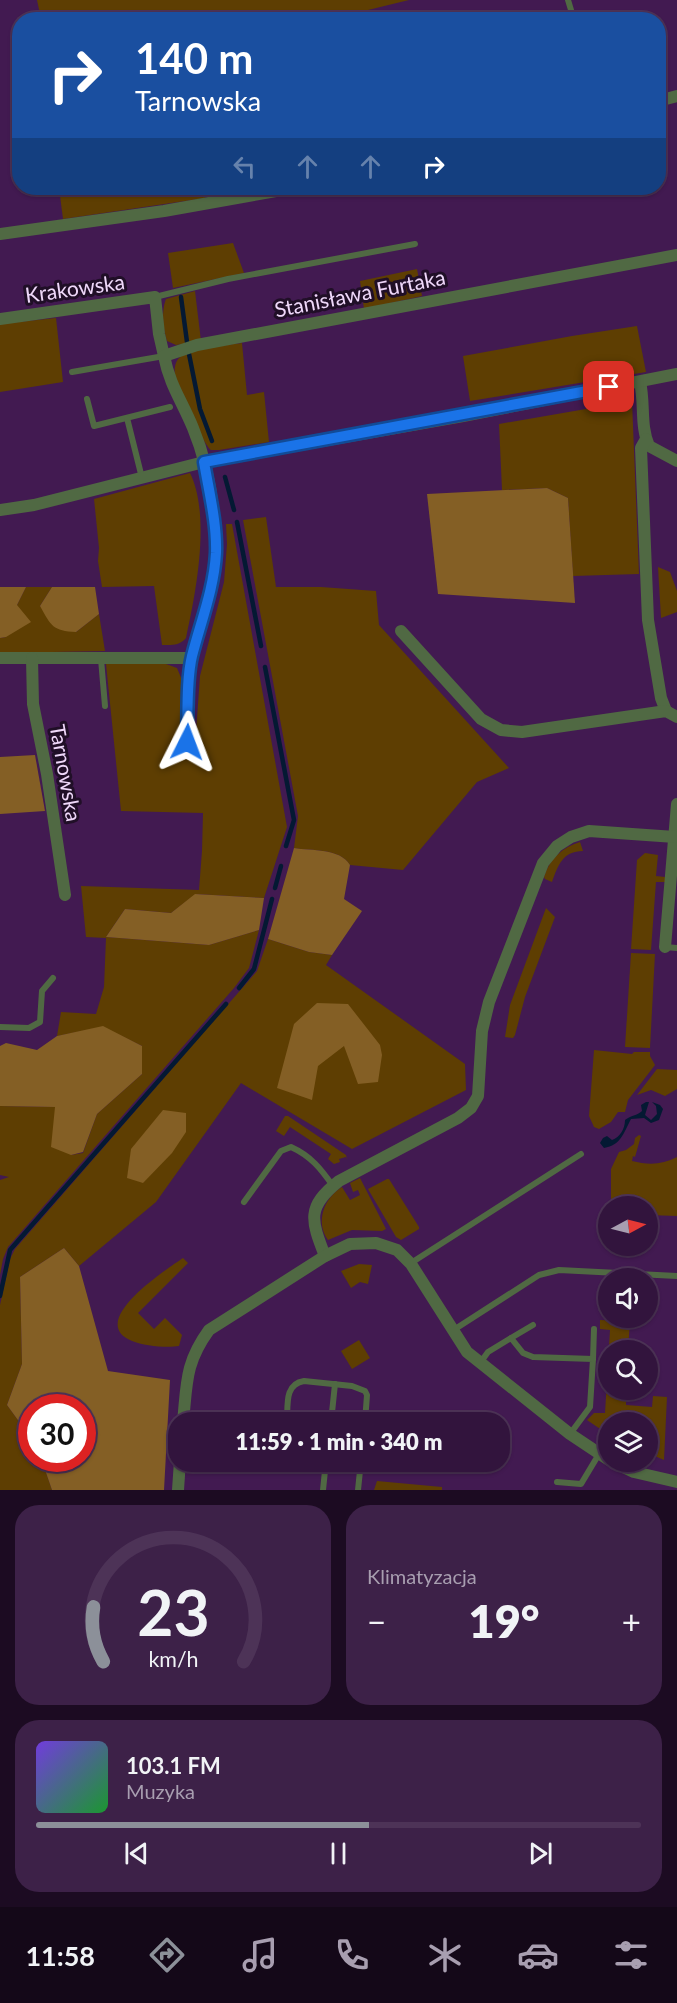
<!DOCTYPE html>
<html lang="pl">
<head>
<meta charset="utf-8">
<style>
  :root { --surface:#32143d; --page:#3d2148; --text:#f1f3f6; --muted:#a89eb0; --line:#4d3357; --accent:#8c9099 }
  body { margin:0; font-family:Lato,sans-serif; background:var(--page); color:var(--text); height:100vh; display:flex; flex-direction:column; font-size:22px; white-space:nowrap }
  * { box-sizing:border-box; margin:0 }
  p { font-size:20px; color:var(--muted) }
  .icon { flex:none; width:33px; height:33px; fill:none; stroke:currentColor; stroke-width:2; stroke-linecap:round; stroke-linejoin:round }
  .map { position:relative; height:1490px; overflow:hidden }
  .drawer { display:flex; flex-direction:column; gap:15px; padding:15px; background:#1c0b22; flex:1 }
  .drawer>* { flex:none }
  .banner { position:absolute; left:12px; top:12px; width:654px; height:183px; border-radius:24px; box-shadow:0 2px 4px #0004,0 0 0 2px var(--line); background:#1a4fa0; color:#fff; overflow:hidden }
  .needle { width:39px; rotate:83deg }
  .fabs { position:absolute; left:598px; top:1196px; display:grid; gap:12px }
  .fabs a { display:grid; place-items:center; width:60px; height:60px; border-radius:50%; background:var(--surface); box-shadow:0 2px 4px #0004,0 0 0 2px var(--line); font-size:30px }
  .speed { position:absolute; left:18px; top:1394px; display:flex; gap:12px; font-size:30px; font-weight:700; text-align:center }
  .speed>* { display:grid; place-content:center; width:78px; height:78px; border-radius:50%; background:var(--surface); box-shadow:0 2px 4px #0004,0 0 0 2px var(--line); line-height:1 }
  .speed .limit { border:9px solid #d22; background:#fff; color:#111 }
  .pin { position:absolute; display:grid; place-items:center; width:51px; height:51px; color:#fff; margin:-26px; border-radius:12px; box-shadow:0 3px 9px #0006 }
  .me { position:absolute; width:66px; margin:-33px; rotate:3deg; stroke-linejoin:round; filter:drop-shadow(0 0 4px #0008) }
  .turn { display:flex; align-items:center; gap:21px; height:126px; padding:0 24px; font-size:27px }
  .turn .icon { width:78px; height:78px; stroke-width:2.5 }
  .turn b { display:block; font-size:42px; line-height:51px }
  .lanes { display:flex; align-items:center; height:57px; padding:0 24px; background:#0003; justify-content:center; gap:30px; direction:ltr }
  .lanes .off { opacity:.35 }
  .big { font-size:45px; font-weight:800; line-height:1.1 }
  .drawer .tile { flex:1; display:flex; flex-direction:column; justify-content:center; gap:9px; min-width:0; padding:0 21px; border-radius:24px; background:var(--page) }
  .drawer .dial { align-items:center; gap:0 }
  .dial svg { height:156px; overflow:visible; fill:none; stroke:var(--line); stroke-width:7; stroke-linecap:round; text-anchor:middle }
  .dial text { fill:var(--text); stroke:none }
  .song { display:flex; align-items:center; gap:18px }
  .cover { width:72px; height:72px; border-radius:9px; background:linear-gradient(135deg,hsl(260 70% 55%),hsl(130 70% 35%)) }
  .played { height:6px; border-radius:3px; background:linear-gradient(90deg,var(--accent) 55%,var(--line) 55%) }
  .keys { display:flex; justify-content:space-around; direction:ltr }
  .heat { display:flex; justify-content:space-between; align-items:center; font-size:33px; direction:ltr }
  .drawer .tiles { flex:1; display:grid; gap:15px; grid-template-columns:1fr 1fr }
  .tile:last-child { grid-column:span 2 }
  .trip { position:absolute; left:168px; top:1412px; width:342px; height:60px; border-radius:24px; background:var(--surface); box-shadow:0 2px 4px #0004,0 0 0 2px var(--line); font-weight:800; line-height:60px; text-align:center }
  .menu { display:flex; height:96px; justify-content:space-around; align-items:center; background:#140818; color:var(--muted) }
  .menu .icon { width:42px; height:42px }
  .menu .on { color:var(--accent) }
  .menu b { font-size:27px; color:var(--text) }
  .map>svg:first-child { display:block }
  .green { fill:#5e3e02 }
  .forest { fill:#845f25 }
  .water { fill:#041933 }
  .lines { fill:none; stroke-linecap:round; stroke-linejoin:round }
  .stream { stroke:#041933; stroke-width:4.5 }
  .service { stroke:#506943; stroke-width:6 }
  .minor { stroke:#506943; stroke-width:12 }
  .route-casing { stroke:#114b97; stroke-width:15 }
  .route { stroke:#1a73e8; stroke-width:10 }
  .labels { text-anchor:middle; stroke-width:6; stroke-linejoin:round; paint-order:stroke }
  .street-label { font-size:21px; fill:#efd8fa; stroke:#200f27 }
</style>
</head>
<body>
<div class="map">
<svg width="677" height="1490" viewBox="0 0 677 1490">
  <rect width="100%" height="100%" fill="#421a51"/>
  <g class="green">
    <path d="M37,0H409L327,20L41,19Z"/>
    <path d="M59,188H203L205,198L63,219Z"/>
    <path d="M233,243L244,273L173,288L168,253Z"/>
    <path d="M417,269L422,296L364,309L360,281Z"/>
    <path d="M195,291L201,341L176,345L167,341C163,329 161,311 166,299Z"/>
    <path d="M56,318L63,382L0,392V324Z"/>
    <path d="M637,326L646,372L470,401L463,356L572,336Z"/>
    <path d="M242,343L247,395L264,392L269,442L219,450H211C203,444 178,387 175,375C174,370 175,362 179,358C188,349 228,345 242,343Z"/>
    <path d="M632,401L639,574L573,576L568,498L547,488L502,490L499,424Z"/>
    <path d="M190,473C211,516 196,592 186,638C179,646 172,645 162,645L154,586L102,587L98,561L99,548L94,499Z"/>
    <path d="M266,517L276,587H321L376,591L379,625L509,768L477,782L403,870L350,865C340,848 312,851 294,848L298,816L243,520Z"/>
    <path d="M226,524H232L287,827L264,898L196,894L171,913L125,909L106,937L209,945L259,930L249,968L234,988L8,1247L3,1259L0,1275V1180L9,1177L0,1175V1106L55,1107L71,1155L83,1153L97,1114L142,1074V1046L103,1027L57,1036L61,1012L96,1014L104,987L106,938L86,937L81,886L199,890L202,851L203,813L121,811L106,664H166L177,668L182,680L181,744L195,746L200,676L224,582L227,544Z"/>
    <path d="M658,567L670,572L677,591V612L661,618Z"/>
    <path d="M26,587H52L40,606L76,632L99,614L105,651L0,653V638L6,637L17,605Z"/>
    <path d="M580,842L583,851C563,851 558,865 552,882L545,879L544,877C549,859 563,847 580,842Z"/>
    <path d="M645,853L658,855L656,876L665,877V882H656L651,950L631,949L637,860Z"/>
    <path d="M546,908L555,917L525,997L515,1035L513,1038L505,1037L510,1005Z"/>
    <path d="M268,939L309,952L332,955L326,965L465,1064L466,1090L352,1149L241,1083L156,1202L79,1266L64,1248L20,1277L22,1364L7,1405L31,1438L32,1458H41L52,1490H0V1305L10,1259L15,1249L257,971Z"/>
    <path d="M631,953L655,954L650,1048L625,1047Z"/>
    <path d="M594,1050L632,1054L634,1052H650V1056L655,1065L628,1100L625,1112H618L611,1122L599,1129L594,1127L589,1116Z"/>
    <path d="M657,1069L677,1070V1089L665,1096L651,1090L637,1095Z"/>
    <path d="M285,1116H288L346,1155L347,1160L346,1157L339,1159L340,1162L334,1164L328,1159L331,1154L290,1127L284,1136L276,1131Z"/>
    <path d="M639,1135L641,1136L635,1157L633,1156L632,1161C648,1165 662,1165 677,1157V1216L648,1215V1206H611V1169L619,1152L626,1150L634,1144L635,1138Z"/>
    <path d="M360,1178L386,1229L382,1231L352,1230L328,1240C315,1222 324,1198 342,1187L350,1200L360,1195L358,1190L353,1192L350,1183Z"/>
    <path d="M387,1179H389L419,1227V1229L401,1240L396,1237L368,1189Z"/>
    <path d="M183,1258L188,1263L138,1313L154,1329L165,1318L182,1335L179,1346C167,1348 144,1346 132,1341C85,1322 167,1269 183,1258Z"/>
    <path d="M359,1264L372,1265L368,1284L360,1282L351,1288L341,1271Z"/>
    <path d="M600,1320L630,1321L628,1350H609V1389H626V1405L652,1407L653,1396L667,1397L664,1460L648,1453V1422H609V1435L587,1420L594,1413H605L610,1330L600,1329Z"/>
    <path d="M359,1340L370,1358L352,1369L341,1351Z"/>
    <path d="M377,1481L442,1487V1490H374Z"/>
  </g>
  <g class="forest">
    <path d="M547,488L568,498L575,603L438,594L427,494Z"/>
    <path d="M0,587H26L17,605L31,622L6,637L0,638Z"/>
    <path d="M52,587H95L99,614L76,632C53,631 51,626 40,606Z"/>
    <path d="M35,755L45,811L0,814V757Z"/>
    <path d="M294,848C312,851 340,848 350,865L344,899L362,911L332,955L309,952L268,939Z"/>
    <path d="M195,894L264,898L259,930L209,945L106,937L125,909L171,913Z"/>
    <path d="M317,1003L348,1004L380,1045L382,1055L378,1082L358,1084L344,1046L318,1066L312,1100L277,1088L294,1024Z"/>
    <path d="M103,1026L142,1046V1074L97,1114L83,1152L71,1155L51,1147L55,1107L0,1106V1046L6,1043L37,1050L57,1036Z"/>
    <path d="M163,1110L186,1113V1132L172,1153L143,1183L127,1178L131,1149Z"/>
    <path d="M64,1248L79,1266L108,1371L170,1380L164,1490H52L41,1458H82V1407H32L31,1438L7,1405L22,1364L20,1277Z"/>
  </g>
  <path class="water" d="M646,1102H649L645,1115L651,1120L657,1114L656,1106L652,1102L660,1105L663,1109L659,1120L651,1123L644,1118L631,1119C623,1134 621,1145 604,1148L600,1143L603,1138L607,1136L612,1140C620,1137 625,1129 625,1120C631,1115 637,1116 642,1111L641,1105Z"/>
  <g class="lines">
    <g class="stream">
      <path d="M181,297L187,342"/>
      <path d="M189,354L200,409L212,441"/>
      <path d="M225,477L234,510"/>
      <path d="M237,522L261,646"/>
      <path d="M265,667L294,820L286,846"/>
      <path d="M275,888L281,866"/>
      <path d="M239,988L254,969L272,899"/>
      <path d="M0,1296L10,1250L226,1004"/>
    </g>
    <g class="service">
      <path d="M568,0L574,20"/>
      <path d="M155,297L228,279L415,244"/>
      <path d="M72,372L164,356"/>
      <path d="M87,399L94,426L170,407"/>
      <path d="M127,418L142,478"/>
      <path d="M101,659L105,706"/>
      <path d="M665,947L677,948"/>
      <path d="M0,1027L29,1028L40,1022L42,991L53,978"/>
      <path d="M244,1202L281,1151L291,1147C311,1156 321,1169 333,1186"/>
      <path d="M411,1263L581,1154"/>
      <path d="M452,1331L539,1275L559,1270L677,1276"/>
      <path d="M511,1338L533,1325"/>
      <path d="M593,1359L594,1329"/>
      <path d="M480,1363L488,1352L511,1338L523,1353L533,1357L593,1359L590,1407L570,1434"/>
      <path d="M287,1422C288,1406 284,1384 304,1381L352,1386L365,1391L367,1395L365,1422"/>
      <path d="M331,1422L335,1384"/>
      <path d="M557,1482L581,1484L599,1454"/>
      <path d="M323,1490L326,1461"/>
      <path d="M358,1490L361,1461"/>
    </g>
    <g class="minor">
      <path d="M658,101L677,96"/>
      <path d="M0,234L164,211L293,188"/>
      <path d="M0,319L155,297L159,334L164,356"/>
      <path d="M640,382C645,403 640,426 649,446L677,461"/>
      <path d="M646,439L641,448L648,620L661,698L666,711"/>
      <path d="M0,510L34,505L204,462L463,416L677,374"/>
      <path d="M401,631L481,719L501,730L522,732L666,711L677,717"/>
      <path d="M0,658H192"/>
      <path d="M32,658L33,704L47,774L65,895"/>
      <path d="M187,742C188,716 186,682 192,656C201,620 217,586 216,549C215,509 208,464 193,428C182,401 170,386 164,356L197,345L677,255"/>
      <path d="M665,947L677,804"/>
      <path d="M325,1256C311,1220 306,1207 339,1181L458,1118L471,1108L478,1096L482,1031L489,1002L543,863L557,846L571,837L589,831L675,837"/>
      <path d="M183,1422C187,1383 185,1363 209,1330L325,1256L350,1244L376,1243L397,1250L411,1264L467,1352L570,1434L609,1460"/>
      <path d="M611,1461L634,1472L677,1482"/>
      <path d="M178,1490L180,1461"/>
    </g>
  </g>
  <g class="lines">
    <defs>
      <path id="route" d="M187,742C188,715 186,681 192,656C201,621 214,589 216,553C217,523 209,492 204,462L609,387"/>
    </defs>
    <use href="#route" class="route-casing"/>
    <use href="#route" class="route"/>
  </g>
  <g class="labels">
    <g class="street-label">
      <text transform="translate(75 289) rotate(-8)" y="7">Krakowska</text>
      <text transform="translate(360 294) rotate(-11)" y="7">Stanisława Furtaka</text>
      <text transform="translate(65 773) rotate(80)" y="7">Tarnowska</text>
    </g>
  </g>
</svg>
<div class="fabs">
<a><svg class="needle" viewBox="-14 -14 28 28"><path d="M0-13l5 13h-10z" fill="#e53935"/><path d="M0 13l5-13h-10z" fill="#a89eb0"/></svg></a>
<a><svg class="icon" aria-label="sound" viewBox="0 0 24 24"><path d="M4 9h4l5-4v14l-5-4H4zM17 9q2 3 0 6"/></svg></a>
<a><svg class="icon" aria-label="search" viewBox="0 0 24 24"><circle cx="10" cy="10" r="6"/><path d="M15 15l6 6"/></svg></a>
<a><svg class="icon" aria-label="layers" viewBox="0 0 24 24"><path d="M12 4l9 5-9 5-9-5zM3 14l9 5 9-5"/></svg></a>
</div>
<div class="speed"><div class="limit">30</div></div>
<div class="pin" style="left:609px;top:387px;background:#d93025"><svg class="icon" aria-label="arrive" viewBox="0 0 24 24"><path d="M6 21V4h12l-3 4 3 4H6"/></svg></div>
<svg class="me" style="left:187px;top:742px" viewBox="-20 -20 40 40"><path d="M0-17L14 15 0 8-14 15z" fill="#1a73e8" stroke="#fff" stroke-width="4"/></svg>
<div class="trip">11:59 · 1 min · 340 m</div>
<div class="banner">
<div class="turn"><svg class="icon" aria-label="right" viewBox="0 0 24 24"><path d="M7 20v-9h11M14 6l5 5-5 5"/></svg><div><b>140 m</b>Tarnowska</div></div>
<div class="lanes"><svg class="icon off" aria-label="left" viewBox="0 0 24 24"><path d="M17 20v-9H6M10 6l-5 5 5 5"/></svg><svg class="icon off" aria-label="ahead" viewBox="0 0 24 24"><path d="M12 20V5M6 11l6-6 6 6"/></svg><svg class="icon off" aria-label="ahead" viewBox="0 0 24 24"><path d="M12 20V5M6 11l6-6 6 6"/></svg><svg class="icon" aria-label="right" viewBox="0 0 24 24"><path d="M7 20v-9h11M14 6l5 5-5 5"/></svg></div>
</div>
</div>
<section class="drawer">
<div class="tiles">
<div class="tile dial"><svg viewBox="0 0 100 80">
<path d="M14 69A42 42 0 1 1 86 69"/>
<path d="M14 69A42 42 0 0 1 9 41" stroke="#8c9099"/>
<text x="50" y="56" font-size="32" font-weight="700">23</text>
<text x="50" y="72" font-size="11">km/h</text>
</svg></div>
<div class="tile"><p>Klimatyzacja</p>
<div class="heat"><a>−</a><b class="big">19°</b><a>+</a></div>
</div>
<div class="tile">
<div class="song"><i class="cover"></i><div><b>103.1 FM</b><p>Muzyka</p></div></div>
<div class="played"></div>
<div class="keys"><svg class="icon" aria-label="previous" viewBox="0 0 24 24"><path d="M18 5L8 12l10 7zM5 5v14"/></svg><svg class="icon" aria-label="pause" viewBox="0 0 24 24"><path d="M8 5v14M16 5v14"/></svg><svg class="icon" aria-label="next" viewBox="0 0 24 24"><path d="M6 5l10 7-10 7zM19 5v14"/></svg></div>
</div>
</div>
</section>
<nav class="menu">
<b>11:58</b>
<svg class="icon on" aria-label="directions" viewBox="0 0 24 24"><path d="M12 3l9 9-9 9-9-9zM9 14v-3h6M13 9l2 2-2 2"/></svg>
<svg class="icon" aria-label="music" viewBox="0 0 24 24"><path d="M9 18V5l10-2v13"/><circle cx="6" cy="18" r="3"/><circle cx="16" cy="16" r="3"/></svg>
<svg class="icon" aria-label="phone" viewBox="0 0 24 24"><path d="M5 4h4l2 5-3 2q2 4 5 5l2-3 5 2v4C11 20 4 13 5 4z"/></svg>
<svg class="icon" aria-label="climate" viewBox="0 0 24 24"><path d="M12 3v18M4 7l16 10M4 17L20 7"/></svg>
<svg class="icon" aria-label="car" viewBox="0 0 24 24"><path d="M5 17H2v-5l4-1 3-4h7l3 4 3 1v5h-3M9 17h6M6 11h13"/><circle cx="7" cy="17" r="2"/><circle cx="17" cy="17" r="2"/></svg>
<svg class="icon" aria-label="filters" viewBox="0 0 24 24"><path d="M4 7h16M4 17h16"/><circle cx="9" cy="7" r="2"/><circle cx="15" cy="17" r="2"/></svg>
</nav>
</body>
</html>
